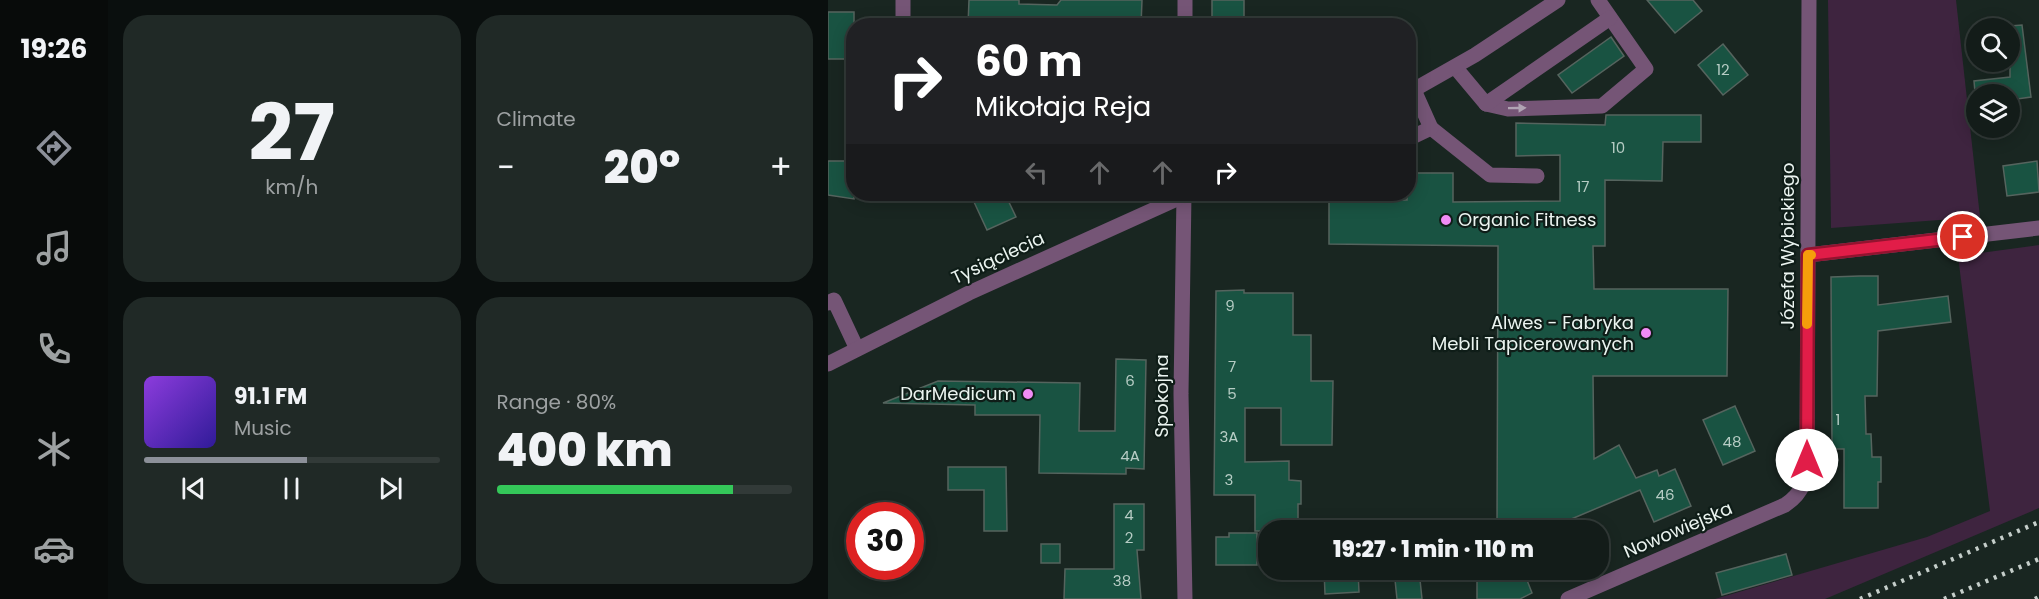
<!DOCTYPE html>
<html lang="en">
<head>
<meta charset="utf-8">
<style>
  :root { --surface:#131c19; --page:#202926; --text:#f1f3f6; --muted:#9da1a2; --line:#323a38; --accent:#8c9099 }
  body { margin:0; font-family:Poppins,sans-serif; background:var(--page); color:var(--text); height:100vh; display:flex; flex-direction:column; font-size:22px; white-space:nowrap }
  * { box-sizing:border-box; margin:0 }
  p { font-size:20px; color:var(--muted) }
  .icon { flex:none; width:33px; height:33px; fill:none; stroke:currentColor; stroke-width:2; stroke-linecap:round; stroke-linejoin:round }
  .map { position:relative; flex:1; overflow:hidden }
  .drawer { display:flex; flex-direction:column; gap:15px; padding:15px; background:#0a0f0e; width:720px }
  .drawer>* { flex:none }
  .top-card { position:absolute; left:18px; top:18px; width:570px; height:183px; border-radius:24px; box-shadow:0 3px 15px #0003,0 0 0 2px var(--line); background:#202124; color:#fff; overflow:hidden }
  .buttons { position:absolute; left:1138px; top:18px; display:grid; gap:12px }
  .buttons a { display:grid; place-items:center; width:54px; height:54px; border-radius:50%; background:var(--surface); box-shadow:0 3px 15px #0003,0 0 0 2px var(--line); font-size:30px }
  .speed { position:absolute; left:18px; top:502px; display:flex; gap:12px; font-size:30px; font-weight:700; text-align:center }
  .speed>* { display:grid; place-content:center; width:78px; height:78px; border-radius:50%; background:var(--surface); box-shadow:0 3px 15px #0003,0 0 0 2px var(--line); line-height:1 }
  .speed .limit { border:9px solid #d22; background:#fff; color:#111 }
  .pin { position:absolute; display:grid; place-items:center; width:51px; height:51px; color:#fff; margin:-26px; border:3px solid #fff; border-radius:50%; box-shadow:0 2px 6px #0007 }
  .me { position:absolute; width:66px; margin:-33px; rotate:0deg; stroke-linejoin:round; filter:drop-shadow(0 0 4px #0008) }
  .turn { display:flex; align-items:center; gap:21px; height:126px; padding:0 30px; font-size:27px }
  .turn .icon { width:78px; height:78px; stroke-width:2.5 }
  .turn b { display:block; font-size:42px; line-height:51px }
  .lanes { display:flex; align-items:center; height:57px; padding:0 30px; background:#0003; justify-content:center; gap:30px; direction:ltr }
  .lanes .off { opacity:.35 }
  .big { font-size:45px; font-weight:800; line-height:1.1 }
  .drawer .tile { flex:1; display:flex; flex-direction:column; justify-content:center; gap:9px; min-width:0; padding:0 21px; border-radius:24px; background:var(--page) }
  .drawer .dial { align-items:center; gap:0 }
  .dial b { font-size:78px; line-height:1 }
  .song { display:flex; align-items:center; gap:18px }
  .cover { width:72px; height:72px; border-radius:9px; background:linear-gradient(135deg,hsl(270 70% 55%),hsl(250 70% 35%)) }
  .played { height:6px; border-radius:3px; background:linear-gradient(90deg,var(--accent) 55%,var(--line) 55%) }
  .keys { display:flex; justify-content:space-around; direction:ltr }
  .heat { display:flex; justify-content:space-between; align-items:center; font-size:33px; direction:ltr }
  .charge { height:9px; border-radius:4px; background:linear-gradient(90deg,#34c759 80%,var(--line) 0) }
  .drawer .tiles { flex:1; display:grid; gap:15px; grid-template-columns:repeat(2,1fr) }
  .trip { position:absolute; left:430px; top:520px; width:351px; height:60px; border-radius:24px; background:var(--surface); box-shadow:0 3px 15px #0003,0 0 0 2px var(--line); font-weight:800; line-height:60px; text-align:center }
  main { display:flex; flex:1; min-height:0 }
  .menu { display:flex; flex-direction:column; width:108px; justify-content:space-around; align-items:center; background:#080b0a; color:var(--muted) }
  .menu .icon { width:42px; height:42px }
  .menu .selected { color:var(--accent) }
  .menu b { font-size:27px; color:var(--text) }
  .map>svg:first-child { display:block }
  .green { fill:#3e243f }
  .building { fill:#195342; stroke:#55645e; stroke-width:1.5 }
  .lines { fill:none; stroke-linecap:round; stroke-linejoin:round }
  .minor { stroke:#755576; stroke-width:15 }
  .rail { stroke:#c5ceca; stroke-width:4.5; stroke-dasharray:3 6; stroke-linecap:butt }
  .oneway { fill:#b0a4b3 }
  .route-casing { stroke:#92132f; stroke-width:15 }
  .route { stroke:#e11d48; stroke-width:10 }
  .slow { stroke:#f59e0b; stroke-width:10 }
  .poi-dot { fill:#f08bf5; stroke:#0f1d18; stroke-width:2 }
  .labels { text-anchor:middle; stroke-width:4.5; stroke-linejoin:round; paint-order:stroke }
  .number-label { font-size:15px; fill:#b6ccc4 }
  .poi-label { font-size:18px; fill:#ebf4f0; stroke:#0f1d18; text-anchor:end }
  .street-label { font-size:18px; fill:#ebf4f0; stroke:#0f1d18 }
</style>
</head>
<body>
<main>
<nav class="menu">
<b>19:26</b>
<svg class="icon selected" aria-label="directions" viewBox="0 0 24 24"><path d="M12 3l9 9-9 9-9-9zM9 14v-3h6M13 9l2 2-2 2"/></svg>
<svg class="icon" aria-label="music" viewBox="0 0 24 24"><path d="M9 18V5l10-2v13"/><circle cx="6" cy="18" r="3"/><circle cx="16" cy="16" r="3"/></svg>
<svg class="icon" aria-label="phone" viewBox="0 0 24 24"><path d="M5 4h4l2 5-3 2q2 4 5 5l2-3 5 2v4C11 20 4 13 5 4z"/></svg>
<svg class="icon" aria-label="climate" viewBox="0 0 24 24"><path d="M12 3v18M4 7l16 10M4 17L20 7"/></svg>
<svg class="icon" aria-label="car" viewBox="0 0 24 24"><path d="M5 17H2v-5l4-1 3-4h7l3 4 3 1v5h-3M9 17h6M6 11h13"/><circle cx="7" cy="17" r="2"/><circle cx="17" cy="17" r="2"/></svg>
</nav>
<section class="drawer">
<div class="tiles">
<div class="tile dial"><b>27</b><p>km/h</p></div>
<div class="tile"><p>Climate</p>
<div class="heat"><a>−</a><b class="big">20°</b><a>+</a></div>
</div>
<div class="tile">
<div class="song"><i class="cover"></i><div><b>91.1 FM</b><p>Music</p></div></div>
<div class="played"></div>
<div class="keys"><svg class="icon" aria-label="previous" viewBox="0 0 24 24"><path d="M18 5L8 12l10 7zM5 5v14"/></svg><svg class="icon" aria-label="pause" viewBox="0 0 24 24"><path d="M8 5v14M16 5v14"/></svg><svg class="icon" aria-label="next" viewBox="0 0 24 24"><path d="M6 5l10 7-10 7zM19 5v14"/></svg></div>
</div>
<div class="tile"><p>Range · 80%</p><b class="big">400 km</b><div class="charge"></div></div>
</div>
</section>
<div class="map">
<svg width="1211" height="599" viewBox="0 0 1211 599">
  <rect width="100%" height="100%" fill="#192621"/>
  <g class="green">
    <path d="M1000,0H1128L1152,217L1003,228Z"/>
    <path d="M1211,245V508L997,599H887L1099,537L1162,511L1130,256Z"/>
  </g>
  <g class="building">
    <path d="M141,0H191V4L229,5L233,0H314L313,26L140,25Z"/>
    <rect x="384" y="0" width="32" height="19"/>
    <path d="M819,0H865L874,11L847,33Z"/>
    <rect x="0" y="12" width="26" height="47"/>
    <path d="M1194,25L1203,97L1182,100V94H1149L1148,104L1146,81L1182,77V26Z"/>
    <path d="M783,37L796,56L744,93L730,75Z"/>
    <path d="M895,44L920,75L895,95L870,65Z"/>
    <path d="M778,115H873V142H835L834,181L777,180V246H765L766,289H900L899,376H765L766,459L791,445L808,478L829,470L831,476L847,469L863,506L826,522L812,490L741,520L745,531H669L670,246L501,244V200H579V194H580V173H625V202L732,201V155L688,156V123L777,125Z"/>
    <path d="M0,161H26V199L0,195Z"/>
    <path d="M1209,161L1211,192L1179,196L1175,166Z"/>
    <path d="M165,194H177L188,217L159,230L146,202Z"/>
    <path d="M1032,276H1050V305L1120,296L1123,322L1050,331L1049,396H1037L1038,434H1043L1044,457H1053V482H1050V508H1016V449H1004L1003,277Z"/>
    <path d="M416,290V293H465V335H483V381H505L504,445H453V408H417V462L461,461V480L473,481V504H470V531H427V495H386L388,291Z"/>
    <path d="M288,359L318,360L316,469L298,468V474L211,473L212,415H147V405L55,403L110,381L252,383L251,431H287Z"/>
    <path d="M907,406L927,451L895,465L875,420Z"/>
    <path d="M120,467H178L179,531H156V490H120Z"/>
    <path d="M286,504H316V550H309L313,599H236L237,569H286Z"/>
    <path d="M401,533H429V565H388V537H401Z"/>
    <rect x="213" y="544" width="19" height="19"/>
    <path d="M958,554L964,575L894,595L888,573Z"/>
    <path d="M496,570H530L531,592L497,594Z"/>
    <path d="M566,570H591L594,599H569Z"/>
    <path d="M649,570H695L704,593L692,599H649Z"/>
  </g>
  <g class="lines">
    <g class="minor">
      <path d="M75,26V0"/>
      <path d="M357,26V0"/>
      <path d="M627,67L658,104L680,109L774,106L818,69L770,0"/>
      <path d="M580,93L647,55L730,0"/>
      <path d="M658,104L782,18"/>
      <path d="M603,128L662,175L709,176"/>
      <path d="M580,139L603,128L586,90"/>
      <path d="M356,194L353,394L357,599"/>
      <path d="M980,255L1211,228"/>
      <path d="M0,303L6,300L29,349"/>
      <path d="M0,364L141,293L360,194"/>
      <path d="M740,599L957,505C976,492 977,481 979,460L981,0"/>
    </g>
    <g class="rail">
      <path d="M1032,599L1211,522"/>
      <path d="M1116,599L1211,559"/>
      <path d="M1207,599L1211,597"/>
    </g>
  </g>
  <defs><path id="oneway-solid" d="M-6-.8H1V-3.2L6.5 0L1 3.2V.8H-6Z" transform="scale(1.5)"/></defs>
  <use class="oneway" href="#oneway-solid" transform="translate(689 108) rotate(-1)"/>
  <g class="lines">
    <defs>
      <path id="route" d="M979,460L980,255L1135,237"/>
    </defs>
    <use href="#route" class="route-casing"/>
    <use href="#route" class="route"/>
    <path class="slow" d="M979,324L980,255H983"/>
  </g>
  <g class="poi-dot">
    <circle cx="618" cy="220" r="6"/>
    <circle cx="818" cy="333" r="6"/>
    <circle cx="200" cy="394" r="6"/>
  </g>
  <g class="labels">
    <g class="number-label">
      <text x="895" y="75">12</text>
      <text x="790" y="153">10</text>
      <text x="755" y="192">17</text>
      <text x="402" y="311">9</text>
      <text x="404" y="372">7</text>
      <text x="302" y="386">6</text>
      <text x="404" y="399">5</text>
      <text x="1010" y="425">1</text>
      <text x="401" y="442">3A</text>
      <text x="904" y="447">48</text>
      <text x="302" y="461">4A</text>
      <text x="401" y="485">3</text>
      <text x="837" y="500">46</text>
      <text x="301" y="520">4</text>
      <text x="301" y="543">2</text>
      <text x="294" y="586">38</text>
    </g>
    <g class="poi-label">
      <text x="630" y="226" text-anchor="start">Organic Fitness</text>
      <text x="806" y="329">Alwes - Fabryka<tspan x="806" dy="21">Mebli Tapicerowanych</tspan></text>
      <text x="188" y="400">DarMedicum</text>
    </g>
    <g class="street-label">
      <text transform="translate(960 246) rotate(-90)" y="6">Józefa Wybickiego</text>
      <text transform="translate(170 258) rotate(-25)" y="6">Tysiąclecia</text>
      <text transform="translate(334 396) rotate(-90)" y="6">Spokojna</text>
      <text transform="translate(850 530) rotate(-23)" y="6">Nowowiejska</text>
    </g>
  </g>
</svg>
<div class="buttons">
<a><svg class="icon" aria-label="search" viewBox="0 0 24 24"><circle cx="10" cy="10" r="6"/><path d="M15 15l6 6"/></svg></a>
<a><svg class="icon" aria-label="layers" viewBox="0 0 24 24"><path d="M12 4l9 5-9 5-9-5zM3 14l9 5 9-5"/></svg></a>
</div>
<div class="speed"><div class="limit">30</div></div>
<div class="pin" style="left:1135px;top:237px;background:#d93025"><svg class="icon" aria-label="arrive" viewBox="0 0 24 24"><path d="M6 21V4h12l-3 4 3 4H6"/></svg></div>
<svg class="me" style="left:979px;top:460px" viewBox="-20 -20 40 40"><circle r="19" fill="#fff"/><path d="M0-13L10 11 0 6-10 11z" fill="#e11d48"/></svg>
<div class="trip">19:27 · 1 min · 110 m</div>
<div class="top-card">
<div class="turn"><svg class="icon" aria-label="right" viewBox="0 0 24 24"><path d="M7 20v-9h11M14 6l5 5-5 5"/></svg><div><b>60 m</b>Mikołaja Reja</div></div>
<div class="lanes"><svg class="icon off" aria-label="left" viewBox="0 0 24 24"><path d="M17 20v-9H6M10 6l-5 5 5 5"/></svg><svg class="icon off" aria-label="ahead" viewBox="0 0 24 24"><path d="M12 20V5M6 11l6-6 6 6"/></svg><svg class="icon off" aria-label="ahead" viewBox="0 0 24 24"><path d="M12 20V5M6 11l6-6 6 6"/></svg><svg class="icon" aria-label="right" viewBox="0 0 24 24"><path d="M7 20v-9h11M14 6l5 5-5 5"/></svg></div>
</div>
</div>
</main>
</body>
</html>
